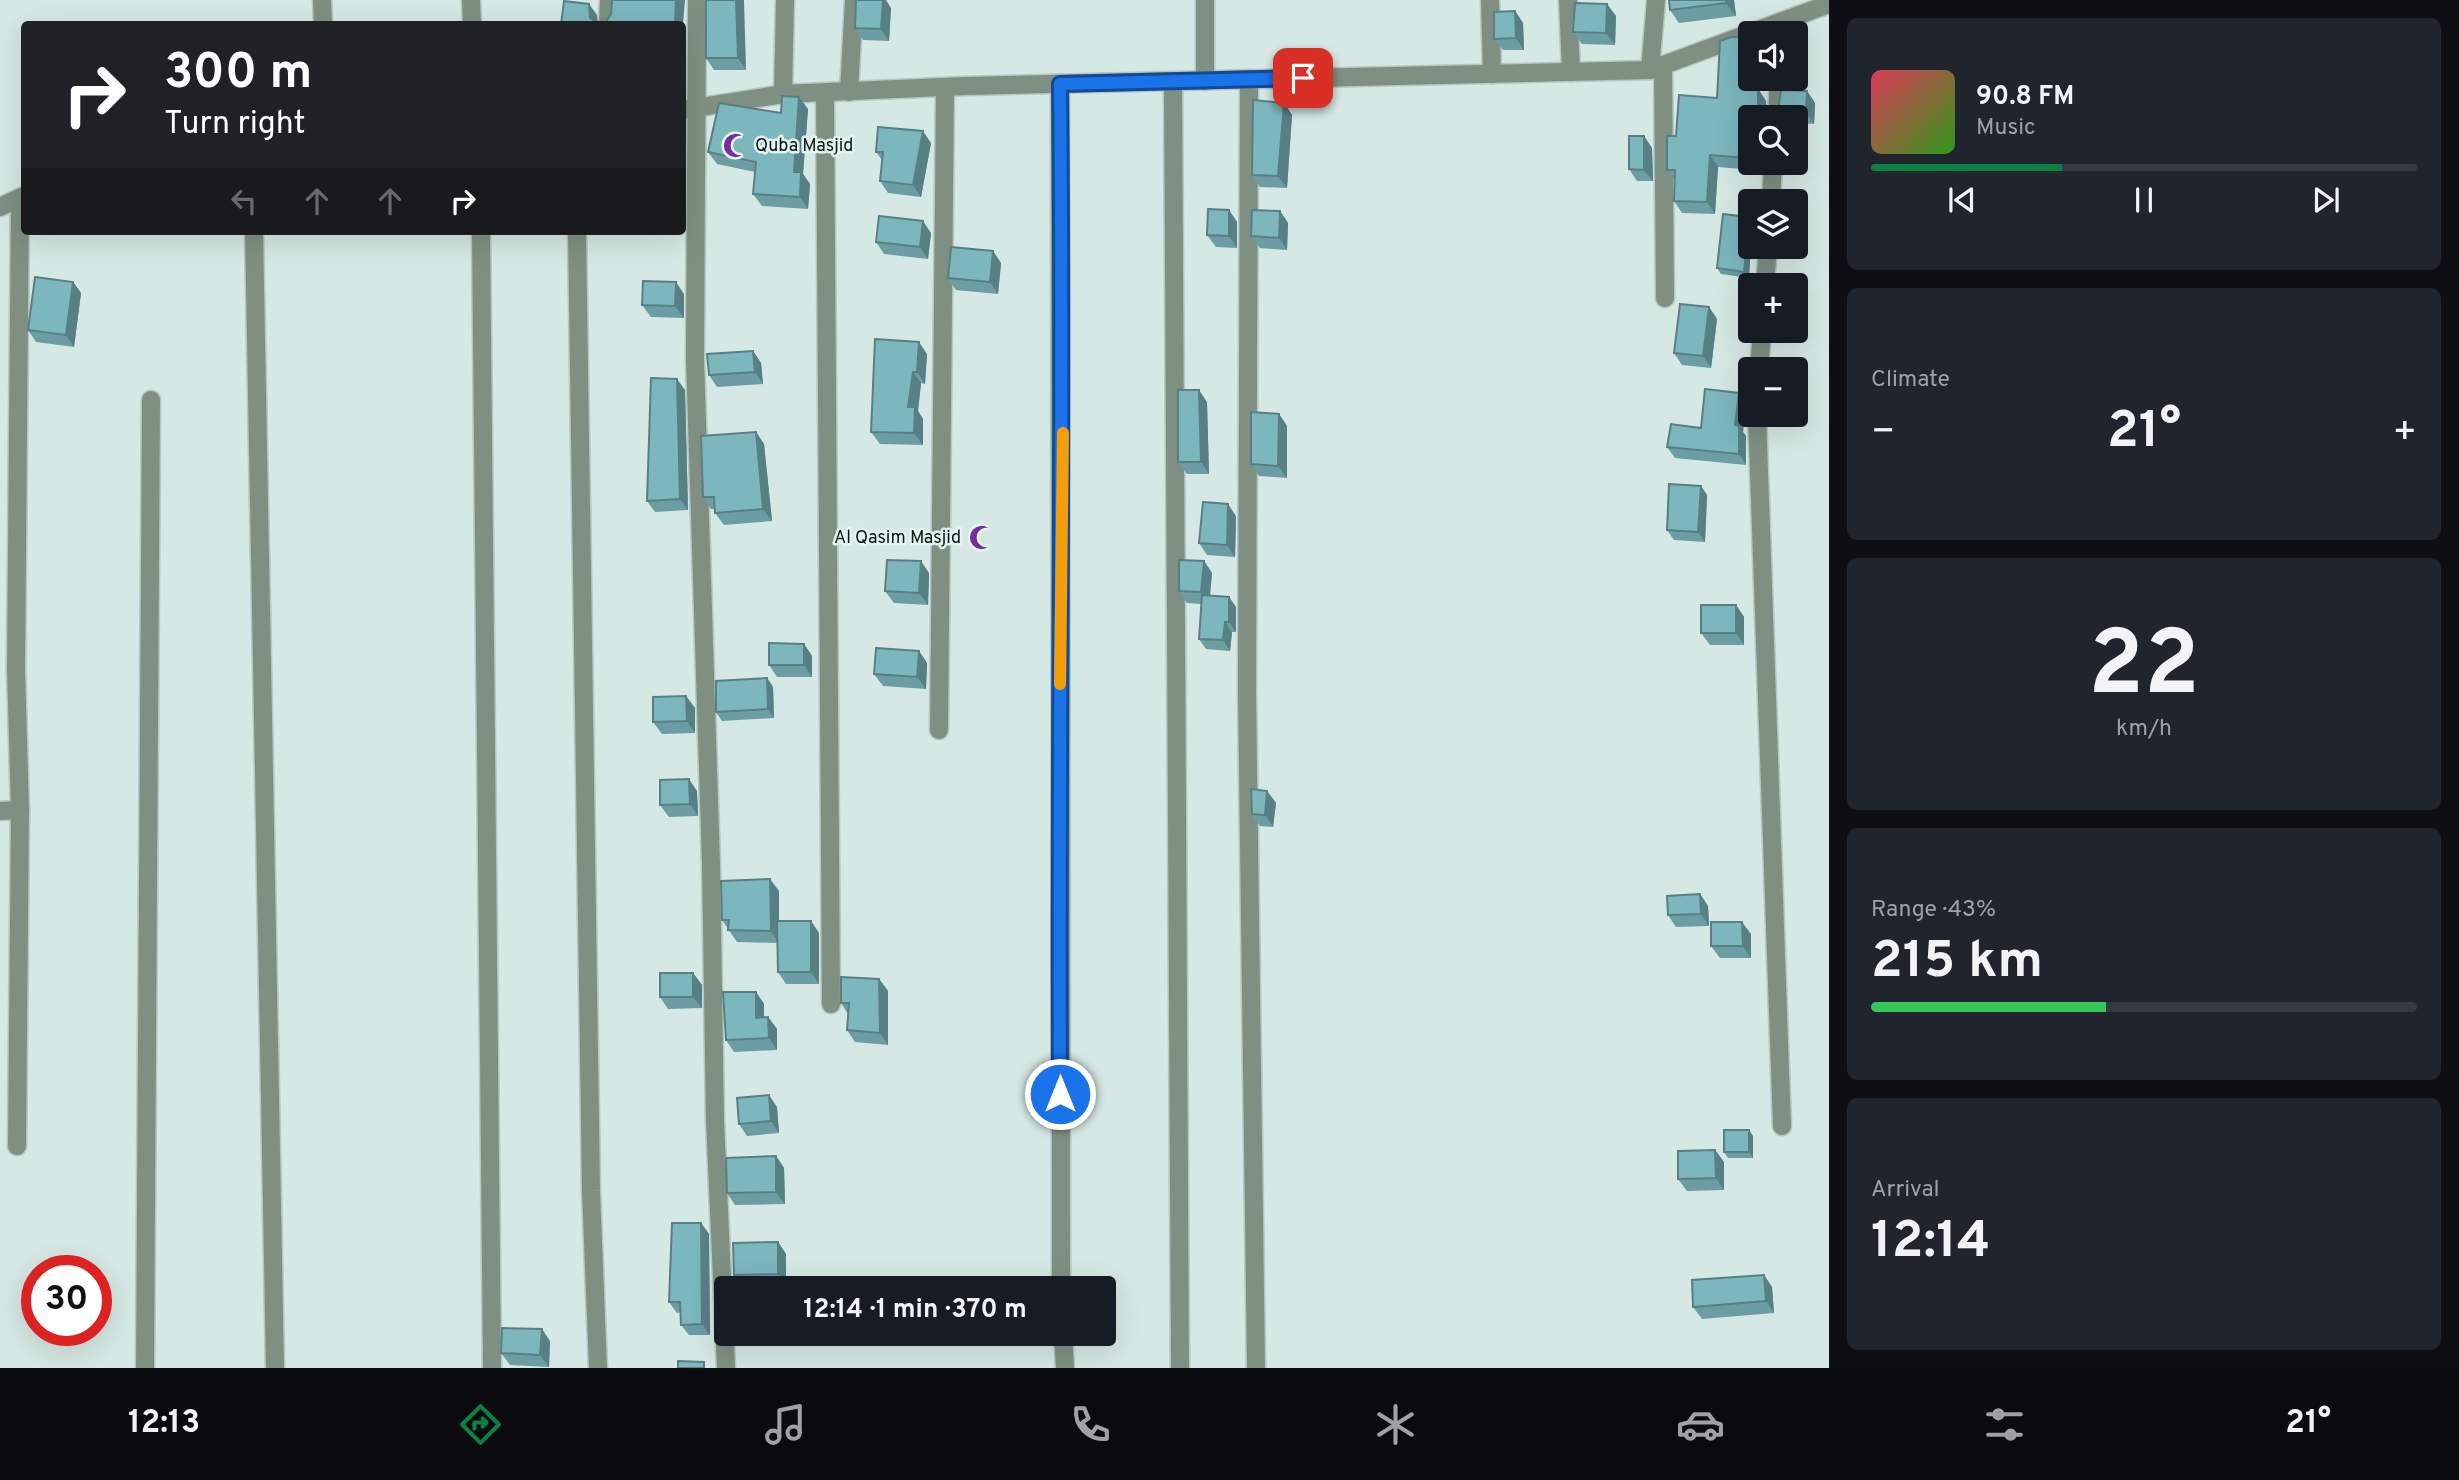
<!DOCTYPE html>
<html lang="en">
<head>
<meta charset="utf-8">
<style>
  :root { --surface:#171b24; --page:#20242c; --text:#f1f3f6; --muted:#9ea1a6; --line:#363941; --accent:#0b8043 }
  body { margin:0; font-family:Overpass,sans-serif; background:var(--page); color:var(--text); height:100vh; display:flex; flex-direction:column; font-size:26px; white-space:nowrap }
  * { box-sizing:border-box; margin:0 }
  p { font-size:23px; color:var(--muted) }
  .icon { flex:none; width:38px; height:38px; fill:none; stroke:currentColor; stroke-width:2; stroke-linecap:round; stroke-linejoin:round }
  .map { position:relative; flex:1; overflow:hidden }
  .panel { display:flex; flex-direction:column; gap:18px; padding:18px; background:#0d0f14; width:630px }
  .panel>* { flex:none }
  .top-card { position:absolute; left:21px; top:21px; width:665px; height:214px; border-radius:7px; box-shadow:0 7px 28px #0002; background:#202124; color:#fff; overflow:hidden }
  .controls { position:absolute; left:1738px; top:21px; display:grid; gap:14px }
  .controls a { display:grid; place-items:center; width:70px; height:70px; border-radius:7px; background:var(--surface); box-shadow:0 7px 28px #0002; font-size:35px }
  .speed { position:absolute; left:21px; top:1255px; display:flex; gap:14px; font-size:35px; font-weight:700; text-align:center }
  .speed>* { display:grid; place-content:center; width:91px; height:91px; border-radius:50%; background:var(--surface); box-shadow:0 7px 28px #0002; line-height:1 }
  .speed .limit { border:10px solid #d22; background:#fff; color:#111 }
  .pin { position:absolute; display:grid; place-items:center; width:60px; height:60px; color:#fff; margin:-30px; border-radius:14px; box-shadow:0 4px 10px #0006 }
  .me { position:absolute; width:77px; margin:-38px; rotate:0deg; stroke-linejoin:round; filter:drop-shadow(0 0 5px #0008) }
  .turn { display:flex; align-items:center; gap:24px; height:147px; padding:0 28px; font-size:32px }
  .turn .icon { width:91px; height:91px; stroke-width:2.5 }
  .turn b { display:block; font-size:49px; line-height:60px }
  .lanes { display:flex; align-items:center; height:66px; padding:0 28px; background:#0003; justify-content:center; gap:35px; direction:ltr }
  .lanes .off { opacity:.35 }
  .big { font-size:52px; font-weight:700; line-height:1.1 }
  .panel .tile { flex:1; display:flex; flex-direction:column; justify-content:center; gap:10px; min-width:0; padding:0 24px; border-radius:10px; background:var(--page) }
  .panel .dial { align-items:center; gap:0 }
  .dial b { font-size:91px; line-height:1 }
  .song { display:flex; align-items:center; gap:21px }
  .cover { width:84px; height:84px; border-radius:10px; background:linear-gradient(135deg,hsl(350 70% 55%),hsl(110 70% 35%)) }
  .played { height:7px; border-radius:4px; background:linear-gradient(90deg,var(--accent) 35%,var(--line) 35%) }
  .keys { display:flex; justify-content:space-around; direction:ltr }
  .heat { display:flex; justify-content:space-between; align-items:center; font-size:38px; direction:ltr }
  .charge { height:10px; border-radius:5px; background:linear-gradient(90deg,#34c759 43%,var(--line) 0) }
  .trip { position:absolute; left:714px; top:1276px; width:402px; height:70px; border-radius:7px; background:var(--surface); box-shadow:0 7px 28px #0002; font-weight:700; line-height:70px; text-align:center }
  .tabs { display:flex; height:112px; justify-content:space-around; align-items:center; background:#090b0e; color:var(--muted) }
  .tabs .icon { width:49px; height:49px }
  .tabs .active { color:var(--accent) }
  .tabs b { font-size:32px; color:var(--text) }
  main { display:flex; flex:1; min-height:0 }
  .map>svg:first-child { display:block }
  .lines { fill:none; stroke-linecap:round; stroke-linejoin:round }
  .street-casing { stroke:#b6c6c1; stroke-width:21 }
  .street { stroke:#7f9082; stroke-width:18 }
  .wall { fill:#6b9da3 }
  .shaded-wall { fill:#578085 }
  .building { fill:#7cb7be; stroke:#578085; stroke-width:2 }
  .route-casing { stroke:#114b97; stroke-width:18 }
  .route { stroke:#1a73e8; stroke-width:12 }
  .slow { stroke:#f59e0b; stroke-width:12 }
  .labels { text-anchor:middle; stroke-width:5; stroke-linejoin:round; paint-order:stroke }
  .poi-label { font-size:18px; fill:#0c1311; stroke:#e3f5f0; text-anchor:start }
</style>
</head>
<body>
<main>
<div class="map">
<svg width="1829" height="1368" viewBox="0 0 1829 1368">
  <rect width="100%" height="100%" fill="#d6e8e3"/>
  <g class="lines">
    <defs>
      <g id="street">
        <path d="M322,0L323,24"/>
        <path d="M471,0L472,24"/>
        <path d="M697,0L695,359L711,864L715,1120L726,1368"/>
        <path d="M1490,0L1492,74"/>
        <path d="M1568,0L1571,72"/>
        <path d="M608,24L609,0"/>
        <path d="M1663,65L1665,298"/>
        <path d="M1650,70L1656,0"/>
        <path d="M1249,79L1247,692L1256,1368"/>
        <path d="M1173,81L1180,1368"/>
        <path d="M1205,81V0"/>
        <path d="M1060,84C1063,485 1058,887 1061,1288"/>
        <path d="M849,92L854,0"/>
        <path d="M783,94L785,0"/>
        <path d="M825,94L831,1004"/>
        <path d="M682,110L783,94L965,86L1650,70L1829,4"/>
        <path d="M1777,117L1779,79"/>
        <path d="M1771,201L1773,163"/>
        <path d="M0,207L24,196"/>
        <path d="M254,231L275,1368"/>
        <path d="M481,231L492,1368"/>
        <path d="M577,231L591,1191L598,1368"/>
        <path d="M1765,285L1768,247"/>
        <path d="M1759,369L1762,331"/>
        <path d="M1757,415L1782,1126"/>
        <path d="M939,730L945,88"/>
        <path d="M0,811L20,810"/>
        <path d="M17,1146L20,810L16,669L20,198"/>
        <path d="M1063,1334L1065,1368"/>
        <path d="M145,1368L151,400"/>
      </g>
    </defs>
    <use href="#street" class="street-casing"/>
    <use href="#street" class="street"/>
  </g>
  <g class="wall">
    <path d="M706,0L746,70H714L706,58Z"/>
    <path d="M1734,0L1736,16L1679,23L1670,10Z"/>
    <path d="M1607,4L1616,16L1615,45L1582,44L1573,32Z"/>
    <path d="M891,8L889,41L863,40L855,28Z"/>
    <path d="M1515,11L1523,23L1524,50H1503L1494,39Z"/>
    <path d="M1758,89L1766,101L1767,117H1750V163H1755L1754,170L1718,167L1715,214L1682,213L1674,201L1675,181L1667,170L1676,136L1717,98Z"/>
    <path d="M1807,91L1815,103L1814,124L1796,123V117H1783L1778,111Z"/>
    <path d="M799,97L808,109L803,174L810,184L808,209L762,206L753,194L755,172L717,164L708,152L781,113Z"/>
    <path d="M1284,103L1292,115L1287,188L1260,187L1252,175Z"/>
    <path d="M1644,136L1652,148L1653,181H1637L1629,169Z"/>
    <path d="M931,143L921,197L888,193L880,181L882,160L876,152Z"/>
    <path d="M1229,210L1237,222V248L1216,247L1207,235Z"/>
    <path d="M1280,211L1288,223L1287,250L1260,248L1251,236Z"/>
    <path d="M1749,217L1750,219V247L1749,278L1721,274L1717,268Z"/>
    <path d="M931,233L928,259L884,254L876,242Z"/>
    <path d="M993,251L1001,263L998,294L956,290L948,278Z"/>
    <path d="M73,282L81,293L74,347L36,342L28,330Z"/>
    <path d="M684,294V318L651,317L642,305Z"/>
    <path d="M1709,307L1717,319L1711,368L1682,365L1674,353Z"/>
    <path d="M875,339L927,354L925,384L921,383L918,411L923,419V445L880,444L871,432Z"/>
    <path d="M753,351L761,363L763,384L717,387L709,375Z"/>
    <path d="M1797,360L1806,372L1804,403L1796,402V369Z"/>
    <path d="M685,390L688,510L655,512L647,501Z"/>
    <path d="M1739,393L1746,403L1743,432L1746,436V465L1675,458L1667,447L1701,428Z"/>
    <path d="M1207,402L1209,474H1187L1178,462Z"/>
    <path d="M1279,414L1287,426V478L1259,476L1251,464Z"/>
    <path d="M756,432L764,444L772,521L724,525L715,513V509H711L703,497Z"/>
    <path d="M1701,486L1707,495L1705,542L1674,540L1667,530Z"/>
    <path d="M1236,516L1235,557L1207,555L1199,543Z"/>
    <path d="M1204,561L1212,573L1210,596L1229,597L1236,607V632H1232L1230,651L1206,649L1199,639L1201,604L1187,603L1179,591Z"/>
    <path d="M929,573L928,605L894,603L885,591Z"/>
    <path d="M1736,605L1744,617V645H1710L1701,633Z"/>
    <path d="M804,644L812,656V677H777L769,665Z"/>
    <path d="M919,651L927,663L926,689L883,686L874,674Z"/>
    <path d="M767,678L773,687L774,718L722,721L716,712Z"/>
    <path d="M686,696L695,708V733L662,734L653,722Z"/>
    <path d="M697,791L698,816L669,817L660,805Z"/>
    <path d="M1267,791L1276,803L1273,827L1260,826L1252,814Z"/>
    <path d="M779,891V921H811L819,933V984H786L778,972V943L737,942L722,920Z"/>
    <path d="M1700,894L1708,906L1709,926L1676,927L1668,915Z"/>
    <path d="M1751,934V958H1720L1711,946Z"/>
    <path d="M693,973L702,985V1008L668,1009L660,997Z"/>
    <path d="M879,979L888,991V1045L855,1042L847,1030L848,1014L841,1003Z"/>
    <path d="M756,992L764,1004V1017H768L777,1029V1050L734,1052L726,1040Z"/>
    <path d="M777,1107L779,1133L747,1136L739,1124Z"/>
    <path d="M1749,1130L1753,1136V1158H1728L1724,1152Z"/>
    <path d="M1715,1150L1724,1162V1190L1687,1191L1678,1179Z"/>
    <path d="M776,1156L784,1168L785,1204L735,1205L727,1193Z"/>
    <path d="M701,1223L709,1234L710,1335H689L681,1325V1312L677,1313L669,1302Z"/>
    <path d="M778,1242L786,1254V1286L742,1287L734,1275Z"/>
    <path d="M1764,1275L1772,1287L1774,1313L1702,1319L1693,1307Z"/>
    <path d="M550,1341L549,1367L510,1365L501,1353Z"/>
  </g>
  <g class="shaded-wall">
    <path d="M676,0H685L682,37V24H675Z"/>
    <path d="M736,0H744L746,70L738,58Z"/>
    <path d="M883,0H886L891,8L889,41L881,29Z"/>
    <path d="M1726,0H1734L1736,16L1726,3Z"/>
    <path d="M589,4L597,15L598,24L590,18Z"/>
    <path d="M1607,4L1616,16L1615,45L1606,33Z"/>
    <path d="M1515,11L1523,23L1524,50L1516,38Z"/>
    <path d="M1750,79H1759L1758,89L1766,101L1767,117H1764L1758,110L1749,88Z"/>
    <path d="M1807,91L1815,103L1814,124L1806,112Z"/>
    <path d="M799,97L808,109L803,174L810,184L808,209L800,197L794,172Z"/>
    <path d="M1284,103L1292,115L1287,188L1278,176Z"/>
    <path d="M1749,109L1755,117H1750V163H1755L1754,170L1746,158Z"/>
    <path d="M923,131L931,143L921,197L913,185Z"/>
    <path d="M1644,136L1652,148L1653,181L1644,170Z"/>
    <path d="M1710,155L1718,167L1715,214L1707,202Z"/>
    <path d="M1229,210L1237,222V248L1229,236Z"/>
    <path d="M1280,211L1288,223L1287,250L1279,238Z"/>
    <path d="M1749,217L1750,219V247H1751L1749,278L1744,272Z"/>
    <path d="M923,221L931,233L928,259L920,247Z"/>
    <path d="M993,251L1001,263L998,294L990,282Z"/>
    <path d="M73,282L81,293L74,347L66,335Z"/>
    <path d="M676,282L684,294V318L675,306Z"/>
    <path d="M1709,307L1717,319L1711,368L1703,356Z"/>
    <path d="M919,342L927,354L925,384L917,372Z"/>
    <path d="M753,351L761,363L763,384L755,372Z"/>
    <path d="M1797,360L1806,372L1804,403L1796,391Z"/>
    <path d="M913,372L921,383L918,411L923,419V445L914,433L908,407Z"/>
    <path d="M677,379L685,390L688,510L680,499Z"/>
    <path d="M1199,390L1207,402L1209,474L1201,462Z"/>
    <path d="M1739,393L1746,403L1743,432L1746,436V465L1739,454L1735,425Z"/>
    <path d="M1279,414L1287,426V478L1278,466Z"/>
    <path d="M756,432L764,444L772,521L763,509Z"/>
    <path d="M1701,486L1707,495L1705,542L1698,532Z"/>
    <path d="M1228,504L1236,516L1235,557L1227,545Z"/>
    <path d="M921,561L929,573L928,605L919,593Z"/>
    <path d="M1204,561L1212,573L1209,604L1201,592Z"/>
    <path d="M1229,597L1236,607V632L1229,622Z"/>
    <path d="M1736,605L1744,617V645L1736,633Z"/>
    <path d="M1225,622L1232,632L1230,651L1223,640Z"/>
    <path d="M804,644L812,656V677L804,665Z"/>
    <path d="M919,651L927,663L926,689L917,677Z"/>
    <path d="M767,678L773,687L774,718L768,709Z"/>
    <path d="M686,696L695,708V733L687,721Z"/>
    <path d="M689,779L697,791L698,816L690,804Z"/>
    <path d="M1267,791L1276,803L1273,827L1265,815Z"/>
    <path d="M770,879L779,891V943L771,931Z"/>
    <path d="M1700,894L1708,906L1709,926L1701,914Z"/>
    <path d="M811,921L819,933V984L811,972Z"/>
    <path d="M1742,922L1751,934V958L1743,946Z"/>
    <path d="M693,973L702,985V1008L693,997Z"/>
    <path d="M879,979L888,991V1045L880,1033Z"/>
    <path d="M756,992L764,1004V1030L756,1018Z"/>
    <path d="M768,1017L777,1029V1050L769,1038Z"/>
    <path d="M769,1095L777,1107L779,1133L771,1121Z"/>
    <path d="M1749,1130L1753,1136V1158L1749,1152Z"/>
    <path d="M1715,1150L1724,1162V1190L1716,1178Z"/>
    <path d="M776,1156L784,1168L785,1204L776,1192Z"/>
    <path d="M701,1223L709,1234L710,1335L702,1324Z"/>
    <path d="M778,1242L786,1254V1286L778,1274Z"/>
    <path d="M1764,1275L1772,1287L1774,1313L1766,1301Z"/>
    <path d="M542,1329L550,1341L549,1367L540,1355Z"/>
  </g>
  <g class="building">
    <path d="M612,0H676L675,24H561L564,1L589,4L590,18L599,24L606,22L611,14Z"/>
    <path d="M706,0H736L738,58H706Z"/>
    <path d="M856,0H883L881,29L855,28Z"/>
    <path d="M1669,0H1726V3L1670,10Z"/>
    <path d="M1575,3L1607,4L1606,33L1573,32Z"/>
    <path d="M1515,11L1516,38L1494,39V12Z"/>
    <path d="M1731,37L1750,38L1749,88L1758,89V110L1749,109L1746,158L1710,155L1707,202L1674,201L1675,170H1667V136H1676L1679,95L1717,98L1720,41Z"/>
    <path d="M1781,90L1807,91L1806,112L1778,111Z"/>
    <path d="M782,96L799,97L794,172H801L800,197L753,194L756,162L708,152L719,103L781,113Z"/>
    <path d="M1253,100L1284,103L1278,176L1252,175Z"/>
    <path d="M878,127L923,131L913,185L880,181L883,152H876Z"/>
    <path d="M1629,136H1644V170L1629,169Z"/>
    <path d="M1208,209L1229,210V236L1207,235Z"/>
    <path d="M1252,210L1280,211L1279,238L1251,236Z"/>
    <path d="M1723,214L1749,217L1744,272L1717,268Z"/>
    <path d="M879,216L923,221L920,247L876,242Z"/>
    <path d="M951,247L993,251L990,282L948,278Z"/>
    <path d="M35,277L73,282L66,335L28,330Z"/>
    <path d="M643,281L676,282L675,306L642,305Z"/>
    <path d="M1680,304L1709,307L1703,356L1674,353Z"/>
    <path d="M875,339L919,342L917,372H913L908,407H915L914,433L871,432Z"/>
    <path d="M753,351L755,372L709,375L707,354Z"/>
    <path d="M1762,358L1797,360L1796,388V369H1761Z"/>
    <path d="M651,378L677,379L680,499L647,501Z"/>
    <path d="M1705,389L1739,393L1735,425L1739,426V454L1667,447L1671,424L1701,428Z"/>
    <path d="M1178,390H1199L1201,462H1178Z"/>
    <path d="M1251,412L1279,414L1278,466L1251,464Z"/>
    <path d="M756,432L763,509L715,513L714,497H703L701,436Z"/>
    <path d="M1669,484L1701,486L1698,532L1667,530Z"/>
    <path d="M1203,502L1228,504L1227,545L1199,543Z"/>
    <path d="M887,560L921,561L919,593L885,591Z"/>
    <path d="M1179,560L1204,561L1201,592L1179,591Z"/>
    <path d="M1202,595L1229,597V622H1225L1223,640L1199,639Z"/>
    <rect x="1701" y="605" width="35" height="28"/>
    <path d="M769,643L804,644V665H769Z"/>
    <path d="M876,648L919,651L917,677L874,674Z"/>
    <path d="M767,678L768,709L716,712V681Z"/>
    <path d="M686,696L687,721L653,722V697Z"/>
    <path d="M689,779L690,804L660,805V780Z"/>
    <path d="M1251,789L1267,791L1265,815L1252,814Z"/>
    <path d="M770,879L771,931L728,930L729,920H722L721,881Z"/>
    <path d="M1700,894L1701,914L1668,915L1667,896Z"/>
    <path d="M777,921H811V972H778Z"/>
    <path d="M1711,922H1742L1743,946H1711Z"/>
    <rect x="660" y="973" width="33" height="24"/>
    <path d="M841,977L879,979L880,1033L847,1030L849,1003H841Z"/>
    <path d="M723,992H756V1018L768,1017L769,1038L726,1040Z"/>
    <path d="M769,1095L771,1121L739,1124L737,1098Z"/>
    <rect x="1724" y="1130" width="25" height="22"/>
    <path d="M1715,1150L1716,1178L1678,1179V1151Z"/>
    <path d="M776,1156V1192L727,1193L726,1158Z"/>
    <path d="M672,1223H701L702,1324L681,1325L680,1302H669Z"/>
    <path d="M778,1242V1274L734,1275L733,1243Z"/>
    <path d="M1764,1275L1766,1301L1693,1307L1692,1280Z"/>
    <path d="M502,1328L542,1329L540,1355L501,1353Z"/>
    <path d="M678,1361L704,1362V1368H678Z"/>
  </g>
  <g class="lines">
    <defs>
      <path id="route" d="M1060,1094C1058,757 1064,421 1060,84L1303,78"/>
    </defs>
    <use href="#route" class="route-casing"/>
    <use href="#route" class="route"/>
    <path class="slow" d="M1060,684L1063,433"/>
  </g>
  <defs>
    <symbol id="mosque-bare" viewBox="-9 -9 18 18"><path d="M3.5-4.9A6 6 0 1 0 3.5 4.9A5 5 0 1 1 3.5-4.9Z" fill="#782c9e" stroke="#e3f5f0" stroke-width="2.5" paint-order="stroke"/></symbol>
  </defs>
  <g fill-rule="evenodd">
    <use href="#mosque-bare" x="718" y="128" width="35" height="35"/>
    <use href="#mosque-bare" x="964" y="520" width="35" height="35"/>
  </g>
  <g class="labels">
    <g class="poi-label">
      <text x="755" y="151">Quba Masjid</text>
      <text x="961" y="543" text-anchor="end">Al Qasim Masjid</text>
    </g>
  </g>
</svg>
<div class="controls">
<a><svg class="icon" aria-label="sound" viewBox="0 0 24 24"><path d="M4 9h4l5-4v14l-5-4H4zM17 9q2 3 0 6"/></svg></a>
<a><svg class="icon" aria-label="search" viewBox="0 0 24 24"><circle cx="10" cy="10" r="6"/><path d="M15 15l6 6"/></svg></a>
<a><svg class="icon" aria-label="layers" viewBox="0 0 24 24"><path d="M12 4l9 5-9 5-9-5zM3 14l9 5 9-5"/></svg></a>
<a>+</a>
<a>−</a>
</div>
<div class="speed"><div class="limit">30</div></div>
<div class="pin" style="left:1303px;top:78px;background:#d93025"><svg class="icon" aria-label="arrive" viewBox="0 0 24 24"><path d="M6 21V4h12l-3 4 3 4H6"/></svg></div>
<svg class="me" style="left:1060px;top:1094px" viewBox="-20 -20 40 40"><circle r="17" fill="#1a73e8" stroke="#fff" stroke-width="3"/><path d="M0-11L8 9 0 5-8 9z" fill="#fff"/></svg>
<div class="trip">12:14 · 1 min · 370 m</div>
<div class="top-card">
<div class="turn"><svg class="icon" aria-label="right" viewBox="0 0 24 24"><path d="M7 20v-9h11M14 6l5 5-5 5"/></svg><div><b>300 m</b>Turn right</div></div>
<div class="lanes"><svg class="icon off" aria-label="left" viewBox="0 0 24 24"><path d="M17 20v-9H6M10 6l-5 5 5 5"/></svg><svg class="icon off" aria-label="ahead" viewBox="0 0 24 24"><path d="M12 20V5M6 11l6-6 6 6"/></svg><svg class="icon off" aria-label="ahead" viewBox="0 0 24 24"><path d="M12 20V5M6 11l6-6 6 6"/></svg><svg class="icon" aria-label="right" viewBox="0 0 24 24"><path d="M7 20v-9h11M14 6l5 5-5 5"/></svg></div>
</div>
</div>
<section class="panel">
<div class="tile">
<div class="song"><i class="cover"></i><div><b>90.8 FM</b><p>Music</p></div></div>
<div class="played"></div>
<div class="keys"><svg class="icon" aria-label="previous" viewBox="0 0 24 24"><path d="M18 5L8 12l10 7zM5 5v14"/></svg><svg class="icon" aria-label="pause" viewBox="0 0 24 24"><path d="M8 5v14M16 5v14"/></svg><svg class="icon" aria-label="next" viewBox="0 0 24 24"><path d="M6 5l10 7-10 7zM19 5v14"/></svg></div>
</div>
<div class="tile"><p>Climate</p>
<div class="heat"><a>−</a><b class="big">21°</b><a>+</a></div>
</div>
<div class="tile dial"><b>22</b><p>km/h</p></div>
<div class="tile"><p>Range · 43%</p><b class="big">215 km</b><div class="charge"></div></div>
<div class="tile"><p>Arrival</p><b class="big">12:14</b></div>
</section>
</main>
<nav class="tabs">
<b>12:13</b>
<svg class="icon active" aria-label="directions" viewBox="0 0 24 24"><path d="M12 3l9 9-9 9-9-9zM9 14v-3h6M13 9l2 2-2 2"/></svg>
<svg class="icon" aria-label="music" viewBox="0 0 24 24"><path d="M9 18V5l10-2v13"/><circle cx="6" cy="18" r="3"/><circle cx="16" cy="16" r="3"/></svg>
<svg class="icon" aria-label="phone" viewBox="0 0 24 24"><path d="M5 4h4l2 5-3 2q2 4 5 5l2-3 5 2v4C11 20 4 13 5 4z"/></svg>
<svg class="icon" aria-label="climate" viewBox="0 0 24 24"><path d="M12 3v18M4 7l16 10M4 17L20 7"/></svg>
<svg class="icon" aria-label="car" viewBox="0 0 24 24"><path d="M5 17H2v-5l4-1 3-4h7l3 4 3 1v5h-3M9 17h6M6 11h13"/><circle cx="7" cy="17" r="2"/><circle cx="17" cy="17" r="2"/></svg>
<svg class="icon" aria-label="filters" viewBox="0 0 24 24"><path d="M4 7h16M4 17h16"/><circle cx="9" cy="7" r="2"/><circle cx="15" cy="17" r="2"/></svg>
<b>21°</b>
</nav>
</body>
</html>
